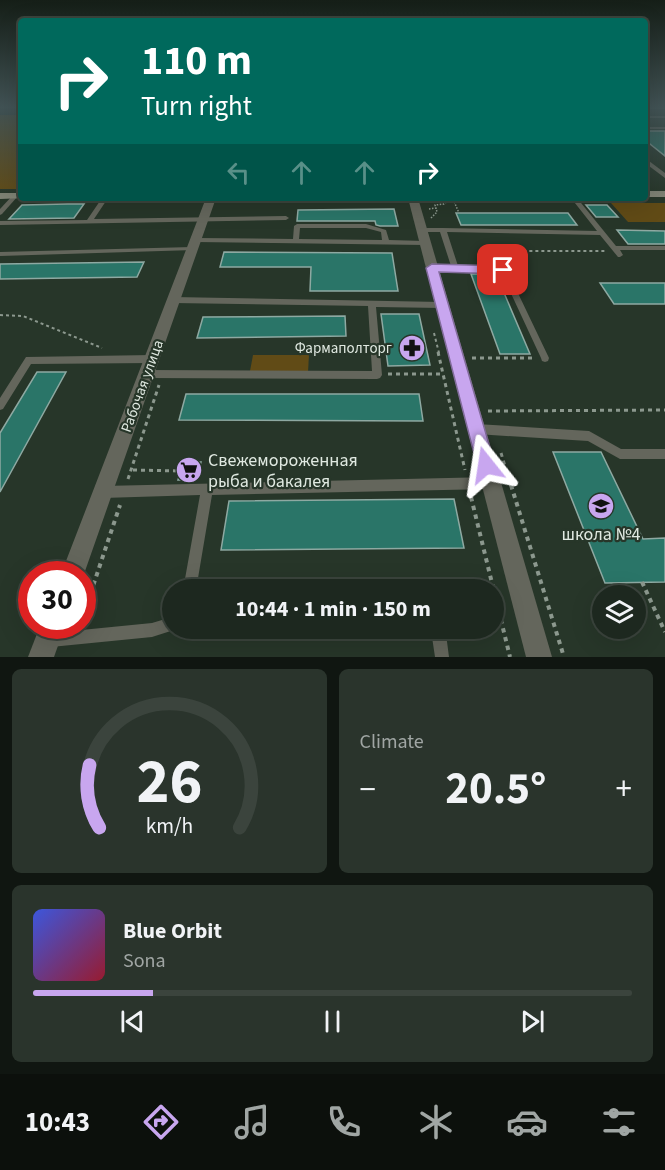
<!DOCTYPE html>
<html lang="en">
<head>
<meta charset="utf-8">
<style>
  :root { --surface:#1d281f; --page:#2a342c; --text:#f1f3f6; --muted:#a0a6a4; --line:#3b443d; --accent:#c8a6ef }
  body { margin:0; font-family:"Source Sans 3",sans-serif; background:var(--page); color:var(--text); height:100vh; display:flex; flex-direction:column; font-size:22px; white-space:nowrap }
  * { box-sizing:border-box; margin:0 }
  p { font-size:20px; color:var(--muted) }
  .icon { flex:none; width:33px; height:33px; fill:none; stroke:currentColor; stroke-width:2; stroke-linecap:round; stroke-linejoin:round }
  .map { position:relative; height:657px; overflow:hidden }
  .drawer { display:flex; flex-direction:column; gap:12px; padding:12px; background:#101611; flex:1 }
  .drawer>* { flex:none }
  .banner { position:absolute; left:18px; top:18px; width:630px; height:183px; border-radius:6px; box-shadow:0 6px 24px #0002,0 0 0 2px var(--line); background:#00695c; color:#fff; overflow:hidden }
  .tools { position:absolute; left:592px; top:585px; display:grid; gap:12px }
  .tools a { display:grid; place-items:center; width:54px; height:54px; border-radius:50%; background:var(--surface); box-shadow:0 6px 24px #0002,0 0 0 2px var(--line); font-size:30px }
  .speed { position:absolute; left:18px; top:561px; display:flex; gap:12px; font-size:30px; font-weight:700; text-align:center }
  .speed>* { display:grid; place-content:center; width:78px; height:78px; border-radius:50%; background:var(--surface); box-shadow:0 6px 24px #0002,0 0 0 2px var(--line); line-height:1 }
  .speed .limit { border:9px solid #d22; background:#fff; color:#111 }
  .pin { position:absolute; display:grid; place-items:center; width:51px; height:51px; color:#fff; margin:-26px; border-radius:12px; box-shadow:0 3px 9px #0006 }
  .me { position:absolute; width:66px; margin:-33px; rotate:345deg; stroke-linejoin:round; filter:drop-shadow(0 0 4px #0008) }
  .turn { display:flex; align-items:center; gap:21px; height:126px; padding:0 24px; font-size:27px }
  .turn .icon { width:78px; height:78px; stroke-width:2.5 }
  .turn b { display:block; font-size:42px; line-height:51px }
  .lanes { display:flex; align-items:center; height:57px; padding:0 24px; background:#0003; justify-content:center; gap:30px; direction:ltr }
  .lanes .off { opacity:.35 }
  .big { font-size:45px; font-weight:700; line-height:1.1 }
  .drawer .card { flex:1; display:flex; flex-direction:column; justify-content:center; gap:9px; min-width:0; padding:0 21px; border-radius:9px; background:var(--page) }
  .drawer .dial { align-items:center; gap:0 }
  .dial svg { height:156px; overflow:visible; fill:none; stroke:var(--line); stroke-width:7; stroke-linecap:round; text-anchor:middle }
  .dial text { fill:var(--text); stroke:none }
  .song { display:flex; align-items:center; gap:18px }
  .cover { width:72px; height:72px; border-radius:9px; background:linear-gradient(135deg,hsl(230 70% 55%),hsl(350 70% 35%)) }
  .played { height:6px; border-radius:3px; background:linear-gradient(90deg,var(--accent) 20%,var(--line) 20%) }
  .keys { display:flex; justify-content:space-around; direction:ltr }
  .heat { display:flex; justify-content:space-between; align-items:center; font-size:33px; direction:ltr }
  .drawer .tiles { flex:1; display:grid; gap:12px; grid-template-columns:1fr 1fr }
  .card:last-child { grid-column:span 2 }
  .trip { position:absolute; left:162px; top:579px; width:342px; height:60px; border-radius:30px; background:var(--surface); box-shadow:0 6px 24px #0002,0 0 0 2px var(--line); font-weight:700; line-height:60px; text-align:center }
  .tabs { display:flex; height:96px; justify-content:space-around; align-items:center; background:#0c100c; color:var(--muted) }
  .tabs .icon { width:42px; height:42px }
  .tabs .on { color:var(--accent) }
  .tabs b { font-size:27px; color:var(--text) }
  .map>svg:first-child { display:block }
  .green { fill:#614b16 }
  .building { fill:#2a7568; stroke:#8ea9a2; stroke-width:1.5 }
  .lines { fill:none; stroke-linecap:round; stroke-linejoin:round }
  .path-far3 { stroke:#8c988e; stroke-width:1.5; stroke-dasharray:1.5 1.5; stroke-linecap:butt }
  .path-far2 { stroke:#8c988e; stroke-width:2; stroke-dasharray:3 3; stroke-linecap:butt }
  .path-far1 { stroke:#8c988e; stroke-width:3; stroke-dasharray:4 4; stroke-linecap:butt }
  .path { stroke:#8c988e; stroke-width:4; stroke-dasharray:4.5 4.5; stroke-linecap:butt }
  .lane { fill:#64665c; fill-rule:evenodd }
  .street { fill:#64665c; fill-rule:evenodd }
  .secondary { fill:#7f8274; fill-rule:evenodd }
  .route { fill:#c8a6ef; stroke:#826c9b; stroke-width:1.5 }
  .labels { text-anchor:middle; stroke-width:4.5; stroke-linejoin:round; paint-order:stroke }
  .poi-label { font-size:15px; fill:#e0e9e1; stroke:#273629; text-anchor:end }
  .street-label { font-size:15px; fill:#e0e9e1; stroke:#273629 }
  .near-poi-label { font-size:18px; fill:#e0e9e1; stroke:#273629; text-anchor:start }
</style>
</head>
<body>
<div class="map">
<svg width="665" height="657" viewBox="0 0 665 657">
  <rect width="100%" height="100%" fill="#273629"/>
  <g class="green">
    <rect x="0" y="115" width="21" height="74"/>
    <path d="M611,203H665V222H628Z"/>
    <path d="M253,355H309L308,372L250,371Z"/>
  </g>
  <g class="building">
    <path d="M645,131H665V156L645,140Z"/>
    <path d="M68,204H84L74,218L9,219L22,205Z"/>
    <path d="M586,205H607L618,217H596Z"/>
    <path d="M394,209L398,226H380L376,225L375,221H297L298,210Z"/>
    <path d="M456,213H568L577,225H461Z"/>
    <path d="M617,230L665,231V244H628Z"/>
    <path d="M224,252L392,253L398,291H310L311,267H220Z"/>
    <path d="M144,262L137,277L0,279V264Z"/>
    <path d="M471,274H496L530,354H500Z"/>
    <path d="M600,283H665V304H614Z"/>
    <path d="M381,314H419L430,365L388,366Z"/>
    <path d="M345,316L346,336L197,338L203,317Z"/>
    <path d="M37,372H66L0,492V433Z"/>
    <path d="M186,394H419L423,421L179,420Z"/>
    <path d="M553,452H601L643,539L665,538V582L605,583Z"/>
    <path d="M183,462H201L196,480H178Z"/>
    <path d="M454,499L464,548L221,550L229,501Z"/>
  </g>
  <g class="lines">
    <g class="path-far3">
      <path d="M519,198H564"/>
      <path d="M427,199H520"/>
      <path d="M453,199L459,213"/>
      <path d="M222,200L402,199"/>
      <path d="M30,201H90"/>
      <path d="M114,201L198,200"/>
      <path d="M429,209L436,208L435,205L444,204L449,200"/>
      <path d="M431,218L437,212L436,208"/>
    </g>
    <g class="path-far2">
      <path d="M502,258L510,251H605"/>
      <path d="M0,315L23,316L102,348"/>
      <path d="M434,333L439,353"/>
    </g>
    <g class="path-far1">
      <path d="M438,352L465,470"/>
      <path d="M472,358H532"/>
      <path d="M388,374H443"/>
      <path d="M488,411L665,410"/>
      <path d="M501,453L511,486"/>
      <path d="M133,470L181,471"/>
      <path d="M128,479L159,385"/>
    </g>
    <g class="path">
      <path d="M511,485L564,657"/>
      <path d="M471,497L510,657"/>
      <path d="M642,582L665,632"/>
      <path d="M82,619L120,505"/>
    </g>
    <g class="lane">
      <rect x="645" y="107" width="20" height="2"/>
      <rect x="645" y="116" width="20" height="2"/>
      <rect x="645" y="127" width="20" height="2"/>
      <path d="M645,158L665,173V178L645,163Z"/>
      <path d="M13,195L18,196L2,214L0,215V209Z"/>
      <path d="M102,198H108L94,219L286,216L289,218L286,220L0,225V221L87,220Z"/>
      <path d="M571,198H577L616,246H665V250H620L623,255L620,257H618L600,235L447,232L458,266L506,268L549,358L548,361L545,362L542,361L541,358L501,272L429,270L428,268L432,266H451L440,232H422L419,230L422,228H443L597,231Z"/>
      <path d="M297,224H366L386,230L389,240L425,241L428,243L425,245L196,242L193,240L196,238L293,239L294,226ZM300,228H366L381,232L382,240L299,239Z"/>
      <path d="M192,247L194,248V250L0,256V252Z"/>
      <path d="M173,297L442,302L446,305L442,308L376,307L382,375L380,378L377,379L146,378L143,377L141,374L143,371L146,370L372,371L368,306L173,303L169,300Z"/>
      <path d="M152,355L155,356L156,359L155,362L152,363L31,364L3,409L0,410V398L26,357Z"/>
      <path d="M476,424L589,431L621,449H665V459H620L588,441L476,434L472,432L471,429L472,426Z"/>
      <path d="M491,477L495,479L497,483L495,487L491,489L212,495L196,590H183L200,495L103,498L99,496L97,492L99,488L103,486Z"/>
      <path d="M172,617V628L177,629L152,637L51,647L46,645L44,640L46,635L51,633L152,623Z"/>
      <path d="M427,628L444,629L446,634L449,657H435L432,637Z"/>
    </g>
    <g class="street">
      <path d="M206,198H216L84,574L82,577V574H61Z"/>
      <path d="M408,198H418L552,657H526Z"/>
      <path d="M40,626H65L54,657H28Z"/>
    </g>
    <g class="secondary">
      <rect x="645" y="191" width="20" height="6"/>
      <path d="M0,193H21V198H25L0,199Z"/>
    </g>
  </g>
  <linearGradient id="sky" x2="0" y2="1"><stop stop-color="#151e17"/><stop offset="0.54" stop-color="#415254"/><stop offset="1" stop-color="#415254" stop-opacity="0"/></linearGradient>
  <rect width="665" height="198" fill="url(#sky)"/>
  <path class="route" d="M432,264L503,266L509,270L503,274L439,272L495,465L493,471L486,473L480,471L477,465L426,268Z"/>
  <defs>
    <symbol id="pharmacy-disc" viewBox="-11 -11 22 22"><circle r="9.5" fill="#c8a6ef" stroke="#273629"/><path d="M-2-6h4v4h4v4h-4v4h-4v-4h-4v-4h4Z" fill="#111"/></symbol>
    <symbol id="supermarket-disc" viewBox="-11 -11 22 22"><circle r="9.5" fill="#c8a6ef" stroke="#273629"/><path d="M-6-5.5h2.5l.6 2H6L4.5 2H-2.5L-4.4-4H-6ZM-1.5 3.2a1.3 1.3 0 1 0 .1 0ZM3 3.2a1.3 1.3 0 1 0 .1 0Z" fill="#111"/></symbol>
    <symbol id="school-disc" viewBox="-11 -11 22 22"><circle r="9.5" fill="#c8a6ef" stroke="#273629"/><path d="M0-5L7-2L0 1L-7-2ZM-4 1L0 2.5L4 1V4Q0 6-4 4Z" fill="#111"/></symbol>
  </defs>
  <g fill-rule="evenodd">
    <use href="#pharmacy-disc" x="397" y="333" width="30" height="30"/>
    <use href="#supermarket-disc" x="174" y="455" width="30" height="30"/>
    <use href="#school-disc" x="586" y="491" width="30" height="30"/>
  </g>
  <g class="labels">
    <g class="poi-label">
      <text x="392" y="353">Фармаполторг</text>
    </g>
    <g class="street-label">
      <text transform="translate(142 386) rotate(-70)" y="5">Рабочая улица</text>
    </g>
    <g class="near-poi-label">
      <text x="208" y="466">Свежемороженная<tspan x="208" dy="21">рыба и бакалея</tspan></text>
      <text x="601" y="540" text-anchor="middle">школа №4</text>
    </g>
  </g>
</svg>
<div class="tools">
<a><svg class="icon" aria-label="layers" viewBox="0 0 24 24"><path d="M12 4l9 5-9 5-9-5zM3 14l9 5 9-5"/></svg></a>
</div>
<div class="speed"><div class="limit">30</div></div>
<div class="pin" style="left:503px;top:270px;background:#d93025"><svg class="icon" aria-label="arrive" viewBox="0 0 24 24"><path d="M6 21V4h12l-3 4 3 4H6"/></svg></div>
<svg class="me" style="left:486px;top:465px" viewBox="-20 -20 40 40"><path d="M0-17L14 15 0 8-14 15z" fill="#c8a6ef" stroke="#fff" stroke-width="4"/></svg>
<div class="trip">10:44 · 1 min · 150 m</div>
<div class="banner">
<div class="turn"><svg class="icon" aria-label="right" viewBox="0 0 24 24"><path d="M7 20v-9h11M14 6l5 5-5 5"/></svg><div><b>110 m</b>Turn right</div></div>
<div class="lanes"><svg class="icon off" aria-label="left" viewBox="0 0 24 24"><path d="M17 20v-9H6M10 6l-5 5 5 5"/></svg><svg class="icon off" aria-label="ahead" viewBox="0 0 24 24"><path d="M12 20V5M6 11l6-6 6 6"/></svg><svg class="icon off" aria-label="ahead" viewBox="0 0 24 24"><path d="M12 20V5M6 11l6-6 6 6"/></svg><svg class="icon" aria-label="right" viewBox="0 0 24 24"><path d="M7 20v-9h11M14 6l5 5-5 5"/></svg></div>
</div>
</div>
<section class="drawer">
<div class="tiles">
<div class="card dial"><svg viewBox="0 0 100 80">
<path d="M14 69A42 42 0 1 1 86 69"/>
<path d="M14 69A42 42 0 0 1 9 37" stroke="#c8a6ef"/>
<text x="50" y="56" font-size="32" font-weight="700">26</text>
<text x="50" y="72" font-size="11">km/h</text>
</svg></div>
<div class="card"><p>Climate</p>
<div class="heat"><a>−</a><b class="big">20.5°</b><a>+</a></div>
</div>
<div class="card">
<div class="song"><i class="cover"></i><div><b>Blue Orbit</b><p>Sona</p></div></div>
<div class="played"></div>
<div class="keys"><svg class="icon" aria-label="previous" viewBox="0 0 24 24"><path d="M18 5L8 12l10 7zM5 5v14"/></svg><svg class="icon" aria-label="pause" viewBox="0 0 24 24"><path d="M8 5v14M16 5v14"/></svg><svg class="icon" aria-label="next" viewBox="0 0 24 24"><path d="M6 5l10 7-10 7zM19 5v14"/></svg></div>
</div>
</div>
</section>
<nav class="tabs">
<b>10:43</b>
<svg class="icon on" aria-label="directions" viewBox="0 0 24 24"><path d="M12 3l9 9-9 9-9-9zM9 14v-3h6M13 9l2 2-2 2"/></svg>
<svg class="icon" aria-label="music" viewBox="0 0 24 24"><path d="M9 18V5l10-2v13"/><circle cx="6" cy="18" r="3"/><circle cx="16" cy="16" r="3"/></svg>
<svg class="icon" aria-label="phone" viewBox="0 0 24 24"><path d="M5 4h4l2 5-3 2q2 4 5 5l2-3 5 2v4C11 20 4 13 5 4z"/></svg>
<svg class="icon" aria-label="climate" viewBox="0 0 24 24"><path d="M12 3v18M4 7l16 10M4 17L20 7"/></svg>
<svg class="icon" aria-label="car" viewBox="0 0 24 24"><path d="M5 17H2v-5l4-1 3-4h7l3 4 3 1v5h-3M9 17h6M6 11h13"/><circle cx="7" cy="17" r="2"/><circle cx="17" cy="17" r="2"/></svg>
<svg class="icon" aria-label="filters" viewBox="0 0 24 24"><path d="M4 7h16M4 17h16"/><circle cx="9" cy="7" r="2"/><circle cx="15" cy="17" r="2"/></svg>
</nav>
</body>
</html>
